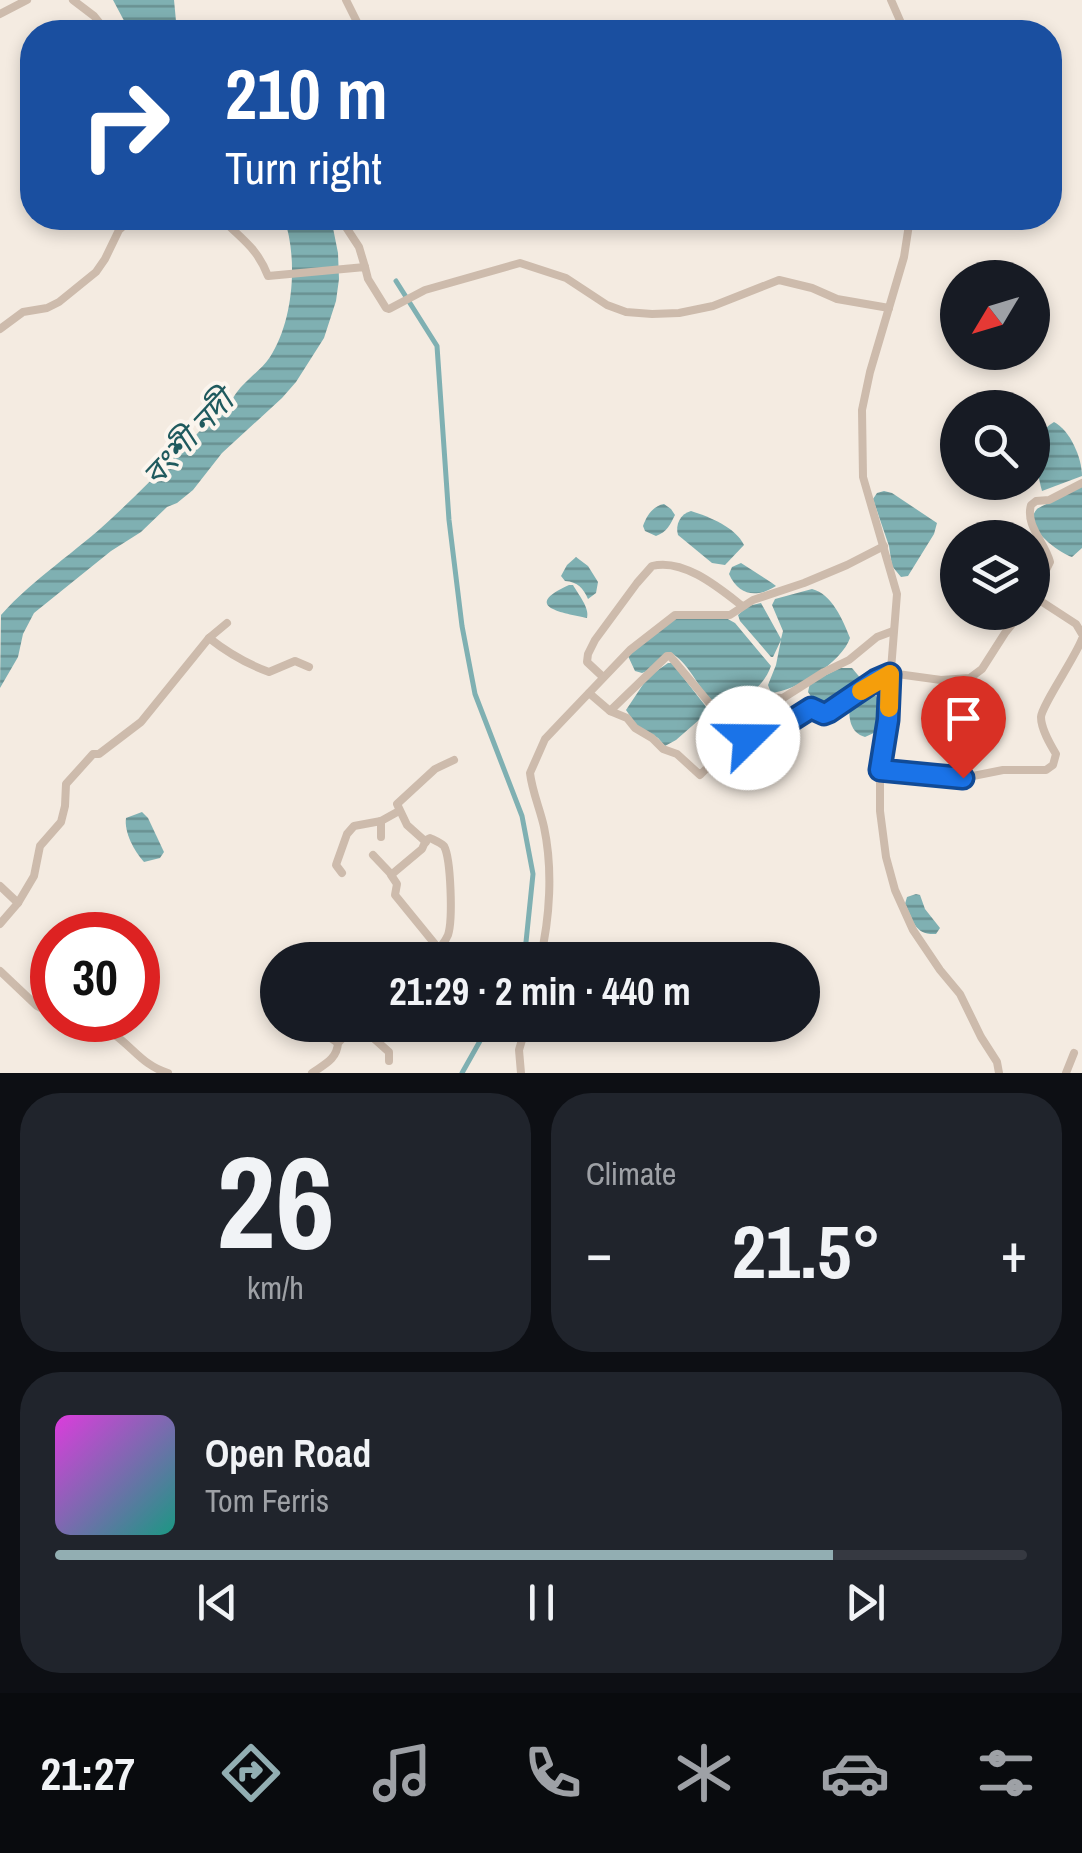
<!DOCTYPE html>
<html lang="en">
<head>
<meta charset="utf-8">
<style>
  :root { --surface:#171b24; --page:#20242c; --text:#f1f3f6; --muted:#9ea1a6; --line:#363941; --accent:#92aeb2 }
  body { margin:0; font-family:"Archivo Narrow","Noto Sans Bengali",sans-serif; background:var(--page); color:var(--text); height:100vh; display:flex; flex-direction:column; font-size:38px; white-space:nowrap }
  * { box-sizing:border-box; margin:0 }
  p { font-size:32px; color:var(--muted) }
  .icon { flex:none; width:55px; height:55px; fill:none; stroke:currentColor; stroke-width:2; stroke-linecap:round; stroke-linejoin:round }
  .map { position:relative; height:1073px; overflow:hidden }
  .details { display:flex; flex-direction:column; gap:20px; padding:20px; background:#0d0f14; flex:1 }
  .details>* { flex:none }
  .hud { position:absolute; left:20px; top:20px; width:1042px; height:210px; border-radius:40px; box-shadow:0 5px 15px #0003; background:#1a4fa0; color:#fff; overflow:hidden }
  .needle { width:65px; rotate:232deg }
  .controls { position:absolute; left:940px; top:260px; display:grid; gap:20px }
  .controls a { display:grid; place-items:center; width:110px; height:110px; border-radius:50%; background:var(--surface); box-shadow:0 5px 15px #0003; font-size:50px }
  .speed { position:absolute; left:30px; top:912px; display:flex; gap:20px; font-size:50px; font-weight:700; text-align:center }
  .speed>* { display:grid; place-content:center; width:130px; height:130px; border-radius:50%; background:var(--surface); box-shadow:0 5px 15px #0003; line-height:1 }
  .speed .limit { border:15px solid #d22; background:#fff; color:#111 }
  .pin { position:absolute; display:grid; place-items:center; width:85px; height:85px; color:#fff; margin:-102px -42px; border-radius:50% 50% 50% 0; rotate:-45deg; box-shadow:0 0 10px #0007 }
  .pin .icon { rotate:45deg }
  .me { position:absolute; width:110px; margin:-55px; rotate:68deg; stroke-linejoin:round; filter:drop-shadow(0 0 8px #0008) }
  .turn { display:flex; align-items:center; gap:35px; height:210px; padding:0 40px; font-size:45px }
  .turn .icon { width:130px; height:130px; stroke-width:2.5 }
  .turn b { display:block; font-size:70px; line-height:85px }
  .big { font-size:75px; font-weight:700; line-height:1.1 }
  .details .card { flex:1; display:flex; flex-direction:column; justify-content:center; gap:15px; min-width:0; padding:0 35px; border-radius:40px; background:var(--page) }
  .details .dial { align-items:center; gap:0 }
  .dial b { font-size:130px; line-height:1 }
  .song { display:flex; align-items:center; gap:30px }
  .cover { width:120px; height:120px; border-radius:15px; background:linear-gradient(135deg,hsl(300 70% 55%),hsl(170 70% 35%)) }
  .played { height:10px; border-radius:5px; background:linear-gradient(90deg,var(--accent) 80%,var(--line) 80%) }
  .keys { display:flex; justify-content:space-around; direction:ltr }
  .heat { display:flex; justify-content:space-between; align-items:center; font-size:55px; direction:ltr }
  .details .tiles { flex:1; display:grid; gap:20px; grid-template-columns:1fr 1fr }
  .card:last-child { grid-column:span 2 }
  .trip { position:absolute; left:260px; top:942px; width:560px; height:100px; border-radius:50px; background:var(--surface); box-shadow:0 5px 15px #0003; font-weight:700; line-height:100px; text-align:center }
  .tabs { display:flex; height:160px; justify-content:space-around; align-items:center; background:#090b0e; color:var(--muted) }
  .tabs .icon { width:70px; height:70px }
  .tabs .selected { color:var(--accent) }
  .tabs b { font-size:45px; color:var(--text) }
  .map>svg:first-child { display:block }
  .water { fill:url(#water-rules) }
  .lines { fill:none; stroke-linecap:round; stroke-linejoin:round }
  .canal { stroke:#7fb0b2; stroke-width:5 }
  .minor { stroke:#cdbbac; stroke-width:8 }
  .route-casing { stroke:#114b97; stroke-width:25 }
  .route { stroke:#1a73e8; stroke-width:18 }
  .slow { stroke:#f59e0b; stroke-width:18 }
  .labels { text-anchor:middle; stroke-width:8; stroke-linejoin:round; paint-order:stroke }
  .water-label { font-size:32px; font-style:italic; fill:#1f5a5e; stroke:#fbf5ee }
</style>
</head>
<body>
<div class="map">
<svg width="1082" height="1073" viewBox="0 0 1082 1073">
  <defs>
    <pattern id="water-rules" width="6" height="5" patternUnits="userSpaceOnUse" patternTransform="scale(2.5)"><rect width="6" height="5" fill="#7fb0b2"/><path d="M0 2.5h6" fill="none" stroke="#699091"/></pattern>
  </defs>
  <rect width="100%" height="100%" fill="#f4ebe1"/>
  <g class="water">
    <path d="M113,0H174L177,32H130Z"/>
    <path d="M284,218H331L338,253L339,279L336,301L324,338L296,382L282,398L222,453L193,490L177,503L167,507L141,532L111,551L34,613L23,634L18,657L0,688L1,615C34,578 76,552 112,518C154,479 192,438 233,398C243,381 260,372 270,357C294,320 298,258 284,218Z"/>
    <path d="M1054,422C1070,430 1082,458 1082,476L1042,491C1036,469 1030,435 1054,422Z"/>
    <path d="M1082,486V548L1072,557C1059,553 1021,526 1037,509C1041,506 1073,492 1082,486Z"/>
    <path d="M884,491L892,493L937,523L934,534L908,576L901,577L892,566L889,546L873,499L877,493Z"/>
    <path d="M664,504L671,509L675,515C670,525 667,532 656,536L645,531L643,526C647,515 653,506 664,504Z"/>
    <path d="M691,511C710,517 735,527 744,545L725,565L712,563L678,535C675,525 680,514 691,511Z"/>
    <path d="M576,557L588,566L598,582L596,593L588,599C583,588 578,582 565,581L561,576L567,565Z"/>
    <path d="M741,563L772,583L776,586C757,598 739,596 729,574L732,567Z"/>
    <path d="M569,585H573C578,594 590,608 587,618C564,613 520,607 569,585Z"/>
    <path d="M812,589C832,594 843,620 850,638C842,662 796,691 771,693L768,685L776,665L781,640L773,657H771L740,621L738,615L748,606L761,603L781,639L783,631L772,605L775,599Z"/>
    <path d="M677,617L726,618L735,623L771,666C763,688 745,699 723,708C699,696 693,665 670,652L647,671L642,673L635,671L628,656Z"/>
    <path d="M668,663H672L707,708L708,712L676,740L665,746L658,738L637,726L626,710L648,677Z"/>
    <path d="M840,668H852L862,680L860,684L825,709L819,708L808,692L810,683Z"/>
    <path d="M866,692L876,696C883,707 881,720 876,732L865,737C850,733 848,717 850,704Z"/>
    <path d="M142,812L148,818L164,852L160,858L144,862C134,851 124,832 126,818Z"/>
    <path d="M916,894L920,895L925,909L940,928L936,934C914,935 914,921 905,904L907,897Z"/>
  </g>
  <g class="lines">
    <g class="canal">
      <path d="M396,281L437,346L449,520L462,626L475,694L522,816L533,874L526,942L519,960"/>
      <path d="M462,1073L489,1025"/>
    </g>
    <g class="minor">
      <path d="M73,0L94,16L107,32"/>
      <path d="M346,0L362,32"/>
      <path d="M891,0L905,32"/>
      <path d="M0,14L27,0"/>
      <path d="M221,218C241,239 257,247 268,276L365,267L368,279L386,308L389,309L425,290L520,263L566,278L607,305L626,312L652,314L679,313L713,306L779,280L812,288L837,299L889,308"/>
      <path d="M340,218L359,247L365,267"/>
      <path d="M910,218L904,257L870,372L862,410L863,477L897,594L887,720L880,770V811L886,857L895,890L913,930L940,970L960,994L981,1037L997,1062L999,1073"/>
      <path d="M0,329L23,312L47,308L59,302L96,272L105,259L119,230L132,218"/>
      <path d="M1033,596L1076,624L1082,634"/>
      <path d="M1032,598L1050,562C1045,542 1025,526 1031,505L1036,501L1049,500L1082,483"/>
      <path d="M209,638C228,653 247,664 269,672L295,661L309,667"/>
      <path d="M603,677L587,662L588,654L595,640L637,583L652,566C683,558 718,587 741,605"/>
      <path d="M589,693L610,711L627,718L635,728L652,738L663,749L677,754L700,775L709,766L715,755L748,738L792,721L811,709L824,714L829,712L875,680L890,673L941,680L970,678L982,669L1005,633L1022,612"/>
      <path d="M610,711L667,656H670L716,711L737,743"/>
      <path d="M720,717L759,697L783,698L824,672L849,660L877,637L893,631"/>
      <path d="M880,770L963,778L1003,770H1046L1053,765L1056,754C1050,744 1041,729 1041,717C1042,705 1075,658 1082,639"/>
      <path d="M381,821V837"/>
      <path d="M426,842L407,825L397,804L435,769L454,760"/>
      <path d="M373,855L391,874"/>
      <path d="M342,873L336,865L337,862L347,834L354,826L381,821L399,811"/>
      <path d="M0,886L18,903L0,924"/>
      <path d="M18,903L34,876L40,846L61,822L65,806L66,784L93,754H99L141,722L209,638L227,623"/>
      <path d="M428,960C435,953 444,945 448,935C453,920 451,859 444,846C441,843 434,840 430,838L426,840L422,849L391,875L397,884L395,895L439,949"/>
      <path d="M540,960C550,918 553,869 544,827C540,809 532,791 530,773L545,739L564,719L630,650L675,615H730L753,600L804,583L847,565L884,546"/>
      <path d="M0,971L37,1006L52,1014"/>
      <path d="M70,1020C84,1025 104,1027 115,1035C134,1049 144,1066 168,1073"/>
      <path d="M354,1025L361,1027L389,1052V1061"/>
      <path d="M303,1034L323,1033L338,1043"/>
      <path d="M312,1073C325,1064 337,1059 338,1043L355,1025"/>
      <path d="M521,1073L519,1050L524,1033L521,1025"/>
      <path d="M1066,1073L1074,1053"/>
    </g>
  </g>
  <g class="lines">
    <defs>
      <path id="route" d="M748,738L792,720L811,708L824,714L829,712L876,680L890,674L888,720L880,770L963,778"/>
    </defs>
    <use href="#route" class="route-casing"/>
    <use href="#route" class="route"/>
    <path class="slow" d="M861,691L890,674L889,708"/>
  </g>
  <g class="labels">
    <g class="water-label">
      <text transform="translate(188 438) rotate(-47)" y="11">বংশী নদী</text>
    </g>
  </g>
</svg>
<div class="controls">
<a><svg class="needle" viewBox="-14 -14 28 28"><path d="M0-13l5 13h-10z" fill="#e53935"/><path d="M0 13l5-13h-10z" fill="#9ea1a6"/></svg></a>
<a><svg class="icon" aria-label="search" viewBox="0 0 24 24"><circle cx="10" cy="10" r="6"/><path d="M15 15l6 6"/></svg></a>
<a><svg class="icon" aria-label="layers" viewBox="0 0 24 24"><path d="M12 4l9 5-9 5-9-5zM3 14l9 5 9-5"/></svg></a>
</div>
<div class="speed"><div class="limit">30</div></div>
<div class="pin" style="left:963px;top:778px;background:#d93025"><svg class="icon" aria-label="arrive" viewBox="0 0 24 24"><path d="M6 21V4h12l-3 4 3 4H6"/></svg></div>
<svg class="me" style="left:748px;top:738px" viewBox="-20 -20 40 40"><circle r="19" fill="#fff"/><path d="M0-13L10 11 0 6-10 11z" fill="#1a73e8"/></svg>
<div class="trip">21:29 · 2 min · 440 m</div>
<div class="hud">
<div class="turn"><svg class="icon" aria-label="right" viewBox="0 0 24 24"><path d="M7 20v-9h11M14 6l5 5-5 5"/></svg><div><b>210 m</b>Turn right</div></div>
</div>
</div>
<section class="details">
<div class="tiles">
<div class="card dial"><b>26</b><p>km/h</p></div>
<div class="card"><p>Climate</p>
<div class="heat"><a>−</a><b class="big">21.5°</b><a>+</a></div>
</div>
<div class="card">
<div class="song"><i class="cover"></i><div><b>Open Road</b><p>Tom Ferris</p></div></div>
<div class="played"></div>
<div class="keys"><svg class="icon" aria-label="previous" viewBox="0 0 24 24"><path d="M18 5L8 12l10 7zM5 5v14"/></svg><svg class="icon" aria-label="pause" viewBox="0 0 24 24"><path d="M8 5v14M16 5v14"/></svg><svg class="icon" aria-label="next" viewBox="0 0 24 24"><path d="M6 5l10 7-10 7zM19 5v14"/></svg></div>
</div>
</div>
</section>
<nav class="tabs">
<b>21:27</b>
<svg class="icon selected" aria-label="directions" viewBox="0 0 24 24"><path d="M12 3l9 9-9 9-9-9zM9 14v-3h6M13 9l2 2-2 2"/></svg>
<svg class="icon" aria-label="music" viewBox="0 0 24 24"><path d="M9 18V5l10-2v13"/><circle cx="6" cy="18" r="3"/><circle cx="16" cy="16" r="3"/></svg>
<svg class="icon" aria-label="phone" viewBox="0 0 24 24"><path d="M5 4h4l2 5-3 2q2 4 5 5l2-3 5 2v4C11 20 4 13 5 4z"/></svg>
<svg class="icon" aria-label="climate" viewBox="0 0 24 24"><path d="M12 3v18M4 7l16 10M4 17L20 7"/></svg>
<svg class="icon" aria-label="car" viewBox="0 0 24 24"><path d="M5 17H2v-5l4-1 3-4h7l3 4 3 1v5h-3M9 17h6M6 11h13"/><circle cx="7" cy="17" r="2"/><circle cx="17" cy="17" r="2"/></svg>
<svg class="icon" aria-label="filters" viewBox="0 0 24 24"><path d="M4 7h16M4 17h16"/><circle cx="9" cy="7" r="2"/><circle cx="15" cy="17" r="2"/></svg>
</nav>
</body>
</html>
